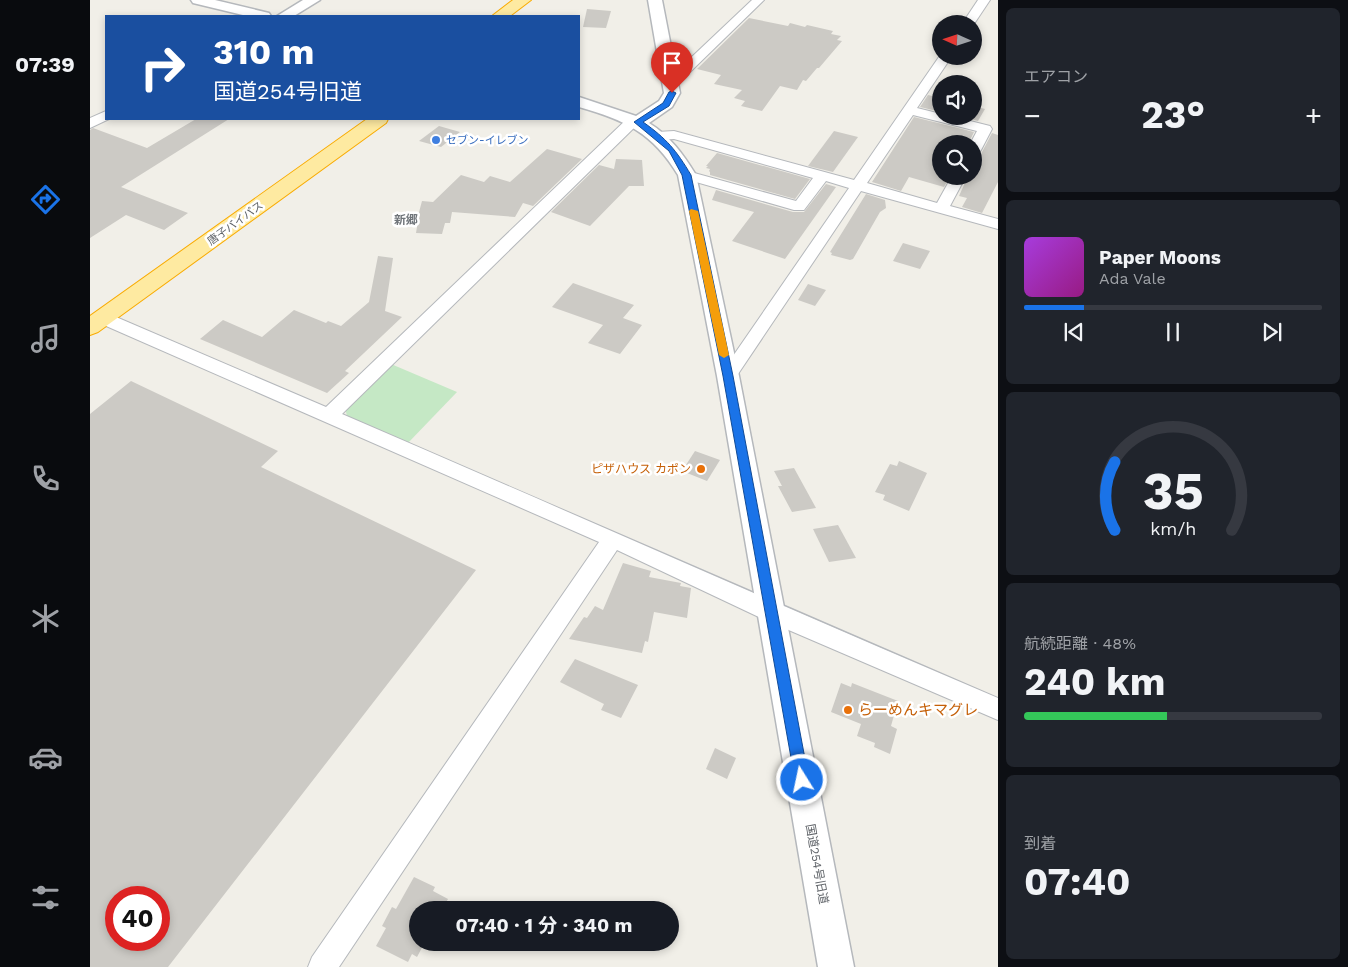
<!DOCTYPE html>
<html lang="ja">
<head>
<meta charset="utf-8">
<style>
  :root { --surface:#171b24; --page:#20242c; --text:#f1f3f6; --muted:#9ea1a6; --line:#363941; --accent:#1a73e8 }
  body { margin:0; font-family:"Work Sans","Noto Sans JP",sans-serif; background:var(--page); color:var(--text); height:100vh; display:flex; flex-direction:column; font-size:19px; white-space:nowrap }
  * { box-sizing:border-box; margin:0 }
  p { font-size:16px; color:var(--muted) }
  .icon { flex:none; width:28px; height:28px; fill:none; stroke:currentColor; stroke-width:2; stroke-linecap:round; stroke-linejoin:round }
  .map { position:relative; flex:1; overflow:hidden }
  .sheet { display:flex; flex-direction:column; gap:8px; padding:8px; background:#0d0f14; width:350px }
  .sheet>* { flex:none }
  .guide { position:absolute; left:15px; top:15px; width:475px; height:105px; border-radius:0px; box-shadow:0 2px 8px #0003; background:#1a4fa0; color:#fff; overflow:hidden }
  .needle { width:32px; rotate:273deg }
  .tools { position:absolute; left:842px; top:15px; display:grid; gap:10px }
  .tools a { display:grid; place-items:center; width:50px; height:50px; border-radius:50%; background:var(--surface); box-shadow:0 2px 8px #0003; font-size:25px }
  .speed { position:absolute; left:15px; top:886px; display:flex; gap:10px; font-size:25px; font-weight:700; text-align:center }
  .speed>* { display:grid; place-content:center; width:65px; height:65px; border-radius:50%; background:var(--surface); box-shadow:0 2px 8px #0003; line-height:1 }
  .speed .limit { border:8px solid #d22; background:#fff; color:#111 }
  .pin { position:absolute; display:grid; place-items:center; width:42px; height:42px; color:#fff; margin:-51px -21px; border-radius:50% 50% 50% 0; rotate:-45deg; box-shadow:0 0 5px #0007 }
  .pin .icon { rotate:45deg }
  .me { position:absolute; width:55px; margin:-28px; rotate:350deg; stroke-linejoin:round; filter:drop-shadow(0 0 4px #0008) }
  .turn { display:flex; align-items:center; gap:18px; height:105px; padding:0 25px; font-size:22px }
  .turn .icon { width:65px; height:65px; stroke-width:2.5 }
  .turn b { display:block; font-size:35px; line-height:42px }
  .big { font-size:38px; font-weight:700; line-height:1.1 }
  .sheet .tile { flex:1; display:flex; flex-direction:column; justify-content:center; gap:8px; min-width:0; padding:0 18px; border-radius:8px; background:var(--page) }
  .sheet .dial { align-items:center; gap:0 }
  .dial svg { height:130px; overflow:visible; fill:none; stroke:var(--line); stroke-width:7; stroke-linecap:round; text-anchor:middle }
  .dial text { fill:var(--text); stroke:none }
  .song { display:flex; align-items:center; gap:15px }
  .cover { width:60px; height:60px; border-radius:8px; background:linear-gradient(135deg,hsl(280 70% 55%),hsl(310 70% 35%)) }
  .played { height:5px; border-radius:2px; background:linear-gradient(90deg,var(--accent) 20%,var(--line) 20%) }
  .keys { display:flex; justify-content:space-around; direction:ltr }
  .heat { display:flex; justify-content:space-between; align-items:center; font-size:28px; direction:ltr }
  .charge { height:8px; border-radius:4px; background:linear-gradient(90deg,#34c759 48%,var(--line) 0) }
  .trip { position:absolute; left:319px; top:901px; width:270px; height:50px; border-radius:25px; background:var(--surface); box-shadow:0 2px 8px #0003; font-weight:700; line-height:50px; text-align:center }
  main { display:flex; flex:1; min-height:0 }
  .tabs { display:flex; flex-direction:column; width:90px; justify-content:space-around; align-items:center; background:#090b0e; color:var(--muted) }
  .tabs .icon { width:35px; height:35px }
  .tabs .selected { color:var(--accent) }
  .tabs b { font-size:22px; color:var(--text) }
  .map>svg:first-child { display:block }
  .green { fill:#c5e8c5 }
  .building { fill:#cccac5; fill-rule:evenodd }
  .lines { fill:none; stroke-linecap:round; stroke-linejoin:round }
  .minor-casing { stroke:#b5b8bc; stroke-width:2 }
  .tertiary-casing { stroke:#b5b8bc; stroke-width:3 }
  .trunk-casing { stroke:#f9ab00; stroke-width:2 }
  .minor { fill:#fff; fill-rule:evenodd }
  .tertiary { fill:#fff; fill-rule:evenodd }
  .trunk { fill:#feeaa1; fill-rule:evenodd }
  .route { fill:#1a73e8; stroke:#114b97 }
  .slow { fill:#f59e0b }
  .shop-dot { fill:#3f7fe0; stroke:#fff; stroke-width:2 }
  .food-dot { fill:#e8710a; stroke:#fff; stroke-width:2 }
  .labels { text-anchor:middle; stroke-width:5; stroke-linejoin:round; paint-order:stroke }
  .far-shop-label { font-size:11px; fill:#366cbe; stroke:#fff; text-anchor:start }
  .far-street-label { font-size:11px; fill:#5f6368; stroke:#fff }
  .far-quarter-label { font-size:12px; font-weight:bold; fill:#70757a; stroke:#fff }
  .food-label { font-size:12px; fill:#c56008; stroke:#fff; text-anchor:end }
  .street-label { font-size:12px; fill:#5f6368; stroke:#fff }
  .near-food-label { font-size:15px; fill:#c56008; stroke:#fff; text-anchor:start }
</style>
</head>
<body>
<main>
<nav class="tabs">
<b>07:39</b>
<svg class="icon selected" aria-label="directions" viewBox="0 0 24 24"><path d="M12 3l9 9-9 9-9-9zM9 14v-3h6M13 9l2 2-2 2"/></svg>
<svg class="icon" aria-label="music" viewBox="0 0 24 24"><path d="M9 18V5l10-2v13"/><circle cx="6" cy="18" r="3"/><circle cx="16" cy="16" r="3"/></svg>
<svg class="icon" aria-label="phone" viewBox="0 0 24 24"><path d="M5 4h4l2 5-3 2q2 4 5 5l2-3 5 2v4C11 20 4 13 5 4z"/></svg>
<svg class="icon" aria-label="climate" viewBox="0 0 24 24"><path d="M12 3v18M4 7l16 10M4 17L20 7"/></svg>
<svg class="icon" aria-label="car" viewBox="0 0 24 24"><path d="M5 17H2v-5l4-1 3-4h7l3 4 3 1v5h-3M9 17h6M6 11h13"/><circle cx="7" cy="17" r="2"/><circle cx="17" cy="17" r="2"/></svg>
<svg class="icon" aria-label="filters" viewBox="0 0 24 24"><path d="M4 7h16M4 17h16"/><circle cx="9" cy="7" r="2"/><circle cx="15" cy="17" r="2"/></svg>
</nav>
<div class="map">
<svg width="908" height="967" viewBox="0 0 908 967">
  <rect width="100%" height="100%" fill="#f1efe8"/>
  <path class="green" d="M301,364L367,392L317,444L257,416L255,408Z"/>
  <g class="building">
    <path d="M497,9L521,11L516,28L493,27Z"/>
    <path d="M659,18L698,26L700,23L715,27L717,25L743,31L741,34L751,36L747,40L752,41L729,68H727L716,81L713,80L707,90L690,86L672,111L651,106L655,101L644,98L652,90L624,84L631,75L607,69Z"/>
    <path d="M838,95L851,98V112L830,107Z"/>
    <path d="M884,106L895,109L888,121L869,116H884Z"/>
    <path d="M824,117L884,132L878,144H851V176H860L854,187L819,177L811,191L782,182Z"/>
    <path d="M106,119H139L31,187L98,213L74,230L36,215L0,238V130L3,128L57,148Z"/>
    <path d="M349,126L370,132L351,147L329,141Z"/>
    <path d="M744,131L768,137L743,172L718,166Z"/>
    <path d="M902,133L908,135V182L892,213L872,207L877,198L869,196L878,176H884V156L891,154Z"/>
    <path d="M457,149L492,159L443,206L433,203L425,217L362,212L360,223H355L352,234L326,233L327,227H325L332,201L343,202L371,175L394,182L400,176L420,182Z"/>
    <path d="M627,153L720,179L705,199L620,175V172L619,171L620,169L616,168L618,166H616Z"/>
    <path d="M526,159L552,160L554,186H539L500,226L461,212L509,165L524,169Z"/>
    <path d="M736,184L746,187L695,259L642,241L664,212L622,200L626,190L703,212H714Z"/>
    <path d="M776,194L795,200L796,208L790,212L763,259L760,260L741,255L742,253L740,252Z"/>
    <path d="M813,243L840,251L830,269L803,261Z"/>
    <path d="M288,256L303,258L295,311L312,317L255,371L259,373L237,393L110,339L133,320L172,337L204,310L236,323L238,321L251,326L279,302Z"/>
    <path d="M483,283L544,305L533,318L552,325L530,354L498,343L513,325L462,307Z"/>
    <path d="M718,284L736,290L725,306L708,300Z"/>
    <path d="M41,381L188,451L171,467L386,570L78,967H0V414ZM26,898H69V940H26Z"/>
    <path d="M605,451L630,460L617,481L592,471Z"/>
    <path d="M809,461L837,473L819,511L793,500L795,495L785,492L800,464L807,466Z"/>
    <path d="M704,468L726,508L702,512L688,486H692L684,471Z"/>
    <path d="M748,525L766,558L739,562L723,529Z"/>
    <path d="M533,563L561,571L559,577L591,583L590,586L601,588L597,618L564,612L558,642L555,641L552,653L479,639L494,617L497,618L505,606L513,610Z"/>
    <path d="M485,659L548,685L531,718L511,710L514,704L470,682Z"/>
    <path d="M751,683L761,687L762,683L808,701L801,726L807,729L800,754L784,747L785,743L767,736L771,724L741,712Z"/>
    <path d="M625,748L646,758L637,779L616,769Z"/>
    <path d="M324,877L345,887L343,891L358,899L352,910H328V942H335L327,957L322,954L318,962L286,946L296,928L292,926L302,907L306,909Z"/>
  </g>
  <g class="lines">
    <defs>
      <g id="minor">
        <path d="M662,0H674L597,75L582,83H574L572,80L589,69Z"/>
        <path d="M888,0H900L884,24H872Z"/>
        <path d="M851,54V56H862L827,108L851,114V116H860L900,126L902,129L891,150L889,153L884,154V144H880L887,131L823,115L777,183L847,203L862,176H876L860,206L908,219V229L771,191L644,380L638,382L632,380L629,376L632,372L759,188L736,181L714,210H704L592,178L590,175L592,172L597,171L706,201L723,178L584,139L567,140L560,136L567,132L584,131L764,180Z"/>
        <path d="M16,111V119H19L0,128V118Z"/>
        <path d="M544,116L549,117L551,120L549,123L252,414C471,508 688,605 908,698V720L673,619L527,550L249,967H218L222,957L509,542L7,322L5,318L7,314L13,313L19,314L236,407L539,117Z"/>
      </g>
      <g id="tertiary">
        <path d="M101,0H125L179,13L181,16H157L103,3Z"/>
        <path d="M213,0H230L204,16H187Z"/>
        <path d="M558,0H572L590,93L582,107L559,123C580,136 593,154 606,175L649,376L764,967H728L627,376L588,175C563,133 535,120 489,107V97L546,116L569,101L574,93Z"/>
      </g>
      <g id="trunk">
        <path d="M423,0H441L420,16H402Z"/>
        <path d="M277,119H298L296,123L8,332L0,335V316Z"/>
      </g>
    </defs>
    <use href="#minor" class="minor-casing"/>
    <use href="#tertiary" class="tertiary-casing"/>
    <use href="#trunk" class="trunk-casing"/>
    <use href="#minor" class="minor"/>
    <use href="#tertiary" class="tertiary"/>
    <use href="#trunk" class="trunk"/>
  </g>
  <path class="route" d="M582,91L586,93L579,106L553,122C577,139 586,150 601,175L643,376L719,780L717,785L712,787L707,785L705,780L633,376L592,175L579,151L544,122L573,103L579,92Z"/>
  <path class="slow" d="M601,209L608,211L639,355L634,358L629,355L599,211Z"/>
  <circle class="shop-dot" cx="346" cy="140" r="5"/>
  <g class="food-dot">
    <circle cx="611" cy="469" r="5"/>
    <circle cx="758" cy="710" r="5"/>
  </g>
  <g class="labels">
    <g class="far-shop-label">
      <text x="356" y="144">セブン-イレブン</text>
    </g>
    <g class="far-street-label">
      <text transform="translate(145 223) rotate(-36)" y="4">唐子バイパス</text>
    </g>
    <g class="far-quarter-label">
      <text x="316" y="224">新郷</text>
    </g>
    <g class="food-label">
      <text x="601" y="473">ピザハウス カポン</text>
    </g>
    <g class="street-label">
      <text transform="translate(727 864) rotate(80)" y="4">国道254号旧道</text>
    </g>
    <g class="near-food-label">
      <text x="768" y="715">らーめんキマグレ</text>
    </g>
  </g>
</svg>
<div class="tools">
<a><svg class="needle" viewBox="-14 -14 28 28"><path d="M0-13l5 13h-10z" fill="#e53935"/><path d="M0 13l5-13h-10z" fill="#9ea1a6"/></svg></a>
<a><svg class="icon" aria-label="sound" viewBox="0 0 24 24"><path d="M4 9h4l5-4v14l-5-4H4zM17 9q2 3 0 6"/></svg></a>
<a><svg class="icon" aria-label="search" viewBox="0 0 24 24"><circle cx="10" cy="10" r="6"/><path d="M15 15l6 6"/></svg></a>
</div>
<div class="speed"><div class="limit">40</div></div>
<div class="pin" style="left:582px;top:93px;background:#d93025"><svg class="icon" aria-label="arrive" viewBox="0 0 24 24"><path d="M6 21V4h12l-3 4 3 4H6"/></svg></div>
<svg class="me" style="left:712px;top:780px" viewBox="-20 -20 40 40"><circle r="17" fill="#1a73e8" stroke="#fff" stroke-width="3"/><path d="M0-11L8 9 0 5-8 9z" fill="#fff"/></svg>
<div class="trip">07:40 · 1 分 · 340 m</div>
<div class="guide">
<div class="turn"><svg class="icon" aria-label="right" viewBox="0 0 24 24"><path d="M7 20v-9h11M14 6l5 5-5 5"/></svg><div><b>310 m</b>国道254号旧道</div></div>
</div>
</div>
<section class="sheet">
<div class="tile"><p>エアコン</p>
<div class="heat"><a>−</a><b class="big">23°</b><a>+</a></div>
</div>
<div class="tile">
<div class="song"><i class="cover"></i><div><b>Paper Moons</b><p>Ada Vale</p></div></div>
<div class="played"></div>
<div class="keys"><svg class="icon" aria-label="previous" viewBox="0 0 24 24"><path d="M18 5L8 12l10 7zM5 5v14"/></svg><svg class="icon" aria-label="pause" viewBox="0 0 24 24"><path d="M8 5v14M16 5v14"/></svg><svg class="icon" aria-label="next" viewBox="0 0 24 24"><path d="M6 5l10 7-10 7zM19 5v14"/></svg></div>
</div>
<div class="tile dial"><svg viewBox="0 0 100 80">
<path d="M14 69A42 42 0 1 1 86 69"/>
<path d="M14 69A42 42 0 0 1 14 27" stroke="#1a73e8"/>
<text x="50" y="56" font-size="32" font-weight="700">35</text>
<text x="50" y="72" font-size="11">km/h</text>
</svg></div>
<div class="tile"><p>航続距離 · 48%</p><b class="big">240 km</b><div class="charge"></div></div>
<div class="tile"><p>到着</p><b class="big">07:40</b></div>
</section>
</main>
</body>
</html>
